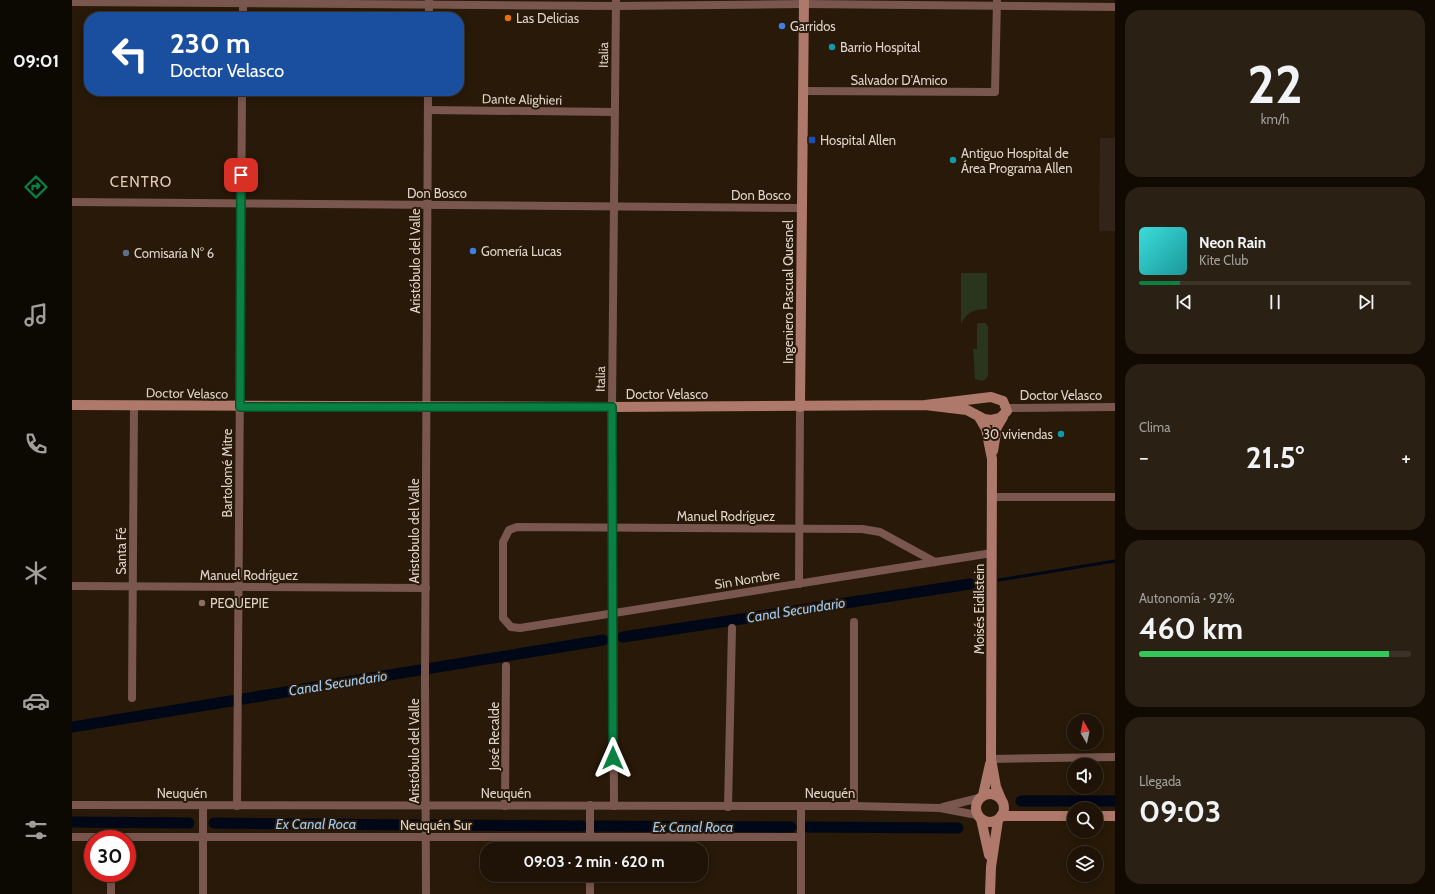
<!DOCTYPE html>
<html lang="es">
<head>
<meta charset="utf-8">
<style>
  :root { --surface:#1e1306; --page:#2b2014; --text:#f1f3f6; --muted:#a19e9b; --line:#3c3228; --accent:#0b8043 }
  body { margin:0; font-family:Cabin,sans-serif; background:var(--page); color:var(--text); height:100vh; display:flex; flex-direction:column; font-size:15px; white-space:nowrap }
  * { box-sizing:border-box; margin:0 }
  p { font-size:13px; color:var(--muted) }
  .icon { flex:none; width:22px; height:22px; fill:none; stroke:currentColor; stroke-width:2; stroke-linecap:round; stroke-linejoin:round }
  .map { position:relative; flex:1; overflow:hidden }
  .details { display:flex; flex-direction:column; gap:10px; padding:10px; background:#100a03; width:320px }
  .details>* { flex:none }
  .hud { position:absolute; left:12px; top:12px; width:380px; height:84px; border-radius:16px; box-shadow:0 2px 10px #0003,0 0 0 1px var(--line); background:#1a4fa0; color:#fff; overflow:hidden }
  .needle { width:26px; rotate:351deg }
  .buttons { position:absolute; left:995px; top:714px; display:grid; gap:8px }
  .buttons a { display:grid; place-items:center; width:36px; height:36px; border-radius:50%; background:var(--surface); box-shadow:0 2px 10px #0003,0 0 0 1px var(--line); font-size:20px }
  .speed { position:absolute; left:12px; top:830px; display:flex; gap:8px; font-size:20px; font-weight:700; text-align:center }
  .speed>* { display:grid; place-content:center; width:52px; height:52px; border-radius:50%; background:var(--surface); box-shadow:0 2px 10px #0003,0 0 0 1px var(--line); line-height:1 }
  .speed .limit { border:6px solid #d22; background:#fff; color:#111 }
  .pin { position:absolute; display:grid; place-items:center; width:34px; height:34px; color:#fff; margin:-17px; border-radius:8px; box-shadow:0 2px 6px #0006 }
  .me { position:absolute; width:44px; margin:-22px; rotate:0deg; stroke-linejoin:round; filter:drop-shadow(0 0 3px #0008) }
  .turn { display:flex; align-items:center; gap:14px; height:84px; padding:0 20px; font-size:18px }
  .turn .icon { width:52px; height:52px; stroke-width:2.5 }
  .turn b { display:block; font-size:28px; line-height:34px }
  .big { font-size:30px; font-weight:700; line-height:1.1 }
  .details .tile { flex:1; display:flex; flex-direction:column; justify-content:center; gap:6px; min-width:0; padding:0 14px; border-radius:16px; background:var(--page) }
  .details .dial { align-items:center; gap:0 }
  .dial b { font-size:52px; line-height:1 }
  .song { display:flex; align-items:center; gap:12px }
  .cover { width:48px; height:48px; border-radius:6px; background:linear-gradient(135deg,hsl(180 70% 55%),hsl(180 70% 35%)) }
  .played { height:4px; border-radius:2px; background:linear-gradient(90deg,var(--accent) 15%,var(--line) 15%) }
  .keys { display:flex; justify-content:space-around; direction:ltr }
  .heat { display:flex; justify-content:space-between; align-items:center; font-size:22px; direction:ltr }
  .charge { height:6px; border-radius:3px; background:linear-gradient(90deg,#34c759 92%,var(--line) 0) }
  .trip { position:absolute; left:408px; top:842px; width:228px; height:40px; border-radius:16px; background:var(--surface); box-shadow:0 2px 10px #0003,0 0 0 1px var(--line); font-weight:700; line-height:40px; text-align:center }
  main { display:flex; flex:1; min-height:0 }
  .dock { display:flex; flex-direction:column; width:72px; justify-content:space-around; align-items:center; background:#0c0802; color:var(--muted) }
  .dock .icon { width:28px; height:28px }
  .dock .on { color:var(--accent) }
  .dock b { font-size:18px; color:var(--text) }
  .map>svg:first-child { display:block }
  .education { fill:#322418 }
  .green { fill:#2a351e }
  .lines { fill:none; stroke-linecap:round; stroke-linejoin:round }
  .stream { stroke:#000717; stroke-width:3 }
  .canal { stroke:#000717; stroke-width:11 }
  .street { stroke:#79574f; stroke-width:8 }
  .secondary { stroke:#ae786b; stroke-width:10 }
  .route-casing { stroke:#07532c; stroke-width:10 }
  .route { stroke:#0b8043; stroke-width:7 }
  .food-dot { fill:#e8710a; stroke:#281908; stroke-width:1.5 }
  .shop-dot { fill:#3f7fe0; stroke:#281908; stroke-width:1.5 }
  .culture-dot { fill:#0f9aa8; stroke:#281908; stroke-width:1.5 }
  .transit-dot { fill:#1a4fb4; stroke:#281908; stroke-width:1.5 }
  .service-dot { fill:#5c6f8a; stroke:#281908; stroke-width:1.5 }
  .education-dot { fill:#8d6e63; stroke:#281908; stroke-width:1.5 }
  .labels { text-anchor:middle; stroke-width:4; stroke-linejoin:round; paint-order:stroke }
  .poi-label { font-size:13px; fill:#ded3c9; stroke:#281908; text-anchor:start }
  .street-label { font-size:13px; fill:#ded3c9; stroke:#281908 }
  .water-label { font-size:14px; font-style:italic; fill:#9cc8f1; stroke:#281908 }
  .quarter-label { font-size:15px; letter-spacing:1px; fill:#dfc9b4; stroke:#281908 }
</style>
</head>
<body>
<main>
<nav class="dock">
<b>09:01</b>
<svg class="icon on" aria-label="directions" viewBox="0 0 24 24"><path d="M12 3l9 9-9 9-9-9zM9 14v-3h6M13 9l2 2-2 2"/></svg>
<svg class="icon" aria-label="music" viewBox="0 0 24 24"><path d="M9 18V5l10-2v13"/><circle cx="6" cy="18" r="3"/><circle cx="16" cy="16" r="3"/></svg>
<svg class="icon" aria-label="phone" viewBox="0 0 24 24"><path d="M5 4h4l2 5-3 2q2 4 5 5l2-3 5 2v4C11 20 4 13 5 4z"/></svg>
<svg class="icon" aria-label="climate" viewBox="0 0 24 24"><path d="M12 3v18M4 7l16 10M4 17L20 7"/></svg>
<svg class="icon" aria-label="car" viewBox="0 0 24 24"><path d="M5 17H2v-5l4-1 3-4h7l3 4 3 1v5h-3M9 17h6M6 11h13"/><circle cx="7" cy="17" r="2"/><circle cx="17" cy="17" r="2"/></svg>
<svg class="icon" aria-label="filters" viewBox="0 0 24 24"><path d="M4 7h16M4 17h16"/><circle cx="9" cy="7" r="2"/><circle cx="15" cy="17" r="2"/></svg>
</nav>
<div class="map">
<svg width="1043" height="894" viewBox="0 0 1043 894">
  <rect width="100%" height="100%" fill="#281908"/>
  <path class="education" d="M1028,138H1043V231H1027Z"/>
  <g class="green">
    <path d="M889,273H915V309C902,309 895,312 889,324Z"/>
    <path d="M907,323H914L916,327V376L914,379L910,381L903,379L901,349H905V324Z"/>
  </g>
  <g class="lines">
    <path class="stream" d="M927,580L1043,561"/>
    <g class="canal">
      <path d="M551,637L898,584"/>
      <path d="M0,727L531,640"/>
      <path d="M949,801H1043"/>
      <path d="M0,822L117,823"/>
      <path d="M142,823L346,825"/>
      <path d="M358,825L510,826"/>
      <path d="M523,826L719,827"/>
      <path d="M735,827L886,828"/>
    </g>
    <g class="street">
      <path d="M0,2L544,6L732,4L1043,7"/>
      <path d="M171,17V0"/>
      <path d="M357,17V1"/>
      <path d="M731,91L923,92L925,0"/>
      <path d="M356,110L543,112"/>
      <path d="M0,202L730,208"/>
      <path d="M935,408L1043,407"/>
      <path d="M921,497H1043"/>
      <path d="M863,562L808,532L790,529L445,527L437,530L431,542V618L439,627L448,628L863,562L920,553"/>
      <path d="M727,584L728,407"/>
      <path d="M0,586L354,588"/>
      <path d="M60,698L62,405"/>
      <path d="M919,759L1043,757"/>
      <path d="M0,805L782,806L868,808L905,815"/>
      <path d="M165,806L170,91"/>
      <path d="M433,806L434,666"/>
      <path d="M542,806L540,407L544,0"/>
      <path d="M782,806V622"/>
      <path d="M656,807L660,628"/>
      <path d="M871,807L907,798"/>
      <path d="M0,837H728"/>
      <path d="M518,849V805"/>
      <path d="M39,894V873"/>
      <path d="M131,894V806"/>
      <path d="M354,894L353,680L356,91"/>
      <path d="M518,894V875"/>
      <path d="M729,894V806"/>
    </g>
    <g class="secondary">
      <path d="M0,405L540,407L853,405L895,410L912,419L919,420L928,418L935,411L931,401L919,397L853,405"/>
      <path d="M728,407L732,0"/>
      <path d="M907,417L914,429L920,459L919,759L924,787L929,799"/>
      <path d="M921,451L925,427L931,417"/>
      <circle cx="918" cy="808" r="14"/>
      <path d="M911,795L918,764"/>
      <path d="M929,816H1002"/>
      <path d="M1024,816H1043"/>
      <path d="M909,819L917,855"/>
      <path d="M918,894L919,867L926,820"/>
    </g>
  </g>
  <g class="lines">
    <defs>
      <path id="route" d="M169,175L168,407H540L541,758"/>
    </defs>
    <use href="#route" class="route-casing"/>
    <use href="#route" class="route"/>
  </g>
  <circle class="food-dot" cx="436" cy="18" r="4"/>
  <g class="shop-dot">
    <circle cx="710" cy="26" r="4"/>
    <circle cx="401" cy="251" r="4"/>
  </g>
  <g class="culture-dot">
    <circle cx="760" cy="47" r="4"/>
    <circle cx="881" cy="160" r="4"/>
    <circle cx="989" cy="434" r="4"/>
  </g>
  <rect class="transit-dot" x="736" y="136" width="8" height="8" rx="2"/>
  <circle class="service-dot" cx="54" cy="253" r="4"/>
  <circle class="education-dot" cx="130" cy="603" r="4"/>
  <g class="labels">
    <g class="poi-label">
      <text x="444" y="23">Las Delicias</text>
      <text x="718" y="31">Garridos</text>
      <text x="768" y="52">Barrio Hospital</text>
      <text x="748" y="145">Hospital Allen</text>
      <text x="889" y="158">Antiguo Hospital de<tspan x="889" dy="15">Área Programa Allen</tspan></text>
      <text x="409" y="256">Gomería Lucas</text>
      <text x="62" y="258">Comisaría N° 6</text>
      <text x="981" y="439" text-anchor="end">30 viviendas</text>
      <text x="138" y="608">PEQUEPIE</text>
    </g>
    <g class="street-label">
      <text transform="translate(531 55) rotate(-89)" y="5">Italia</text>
      <text x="827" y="85">Salvador D'Amico</text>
      <text transform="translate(450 99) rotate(1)" y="5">Dante Alighieri</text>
      <text x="365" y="198">Don Bosco</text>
      <text x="689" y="200">Don Bosco</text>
      <text transform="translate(343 261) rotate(-90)" y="5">Aristóbulo del Valle</text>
      <text transform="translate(716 292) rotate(-90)" y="5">Ingeniero Pascual Quesnel</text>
      <text transform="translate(528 379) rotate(-89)" y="5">Italia</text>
      <text transform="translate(115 393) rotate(1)" y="5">Doctor Velasco</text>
      <text x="595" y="399">Doctor Velasco</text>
      <text x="989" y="400">Doctor Velasco</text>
      <text transform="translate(155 473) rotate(-90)" y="5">Bartolomé Mitre</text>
      <text x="654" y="521">Manuel Rodríguez</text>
      <text transform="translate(342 531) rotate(-90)" y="5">Aristobulo del Valle</text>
      <text transform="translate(49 551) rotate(-90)" y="5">Santa Fé</text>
      <text x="177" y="580">Manuel Rodríguez</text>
      <text transform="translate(675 579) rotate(-9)" y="5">Sin Nombre</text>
      <text transform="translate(907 609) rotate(-90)" y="5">Moisés Eidilstein</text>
      <text transform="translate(422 736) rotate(-90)" y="5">José Recalde</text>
      <text transform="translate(342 751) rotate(-90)" y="5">Aristóbulo del Valle</text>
      <text x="110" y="798">Neuquén</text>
      <text x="434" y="798">Neuquén</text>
      <text x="758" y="798">Neuquén</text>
      <text x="364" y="830">Neuquén Sur</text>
    </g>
    <g class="water-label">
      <text transform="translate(724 610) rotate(-9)" y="5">Canal Secundario</text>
      <text transform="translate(266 683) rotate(-9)" y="5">Canal Secundario</text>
      <text x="244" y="829">Ex Canal Roca</text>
      <text x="621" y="832">Ex Canal Roca</text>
    </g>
    <g class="quarter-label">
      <text x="69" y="187">CENTRO</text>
    </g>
  </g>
</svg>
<div class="buttons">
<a><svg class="needle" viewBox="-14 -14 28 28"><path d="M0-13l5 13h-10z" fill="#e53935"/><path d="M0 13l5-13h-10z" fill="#a19e9b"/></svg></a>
<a><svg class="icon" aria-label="sound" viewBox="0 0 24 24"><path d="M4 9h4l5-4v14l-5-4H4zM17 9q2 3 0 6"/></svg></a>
<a><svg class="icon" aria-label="search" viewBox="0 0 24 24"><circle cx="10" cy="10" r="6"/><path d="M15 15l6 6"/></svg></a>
<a><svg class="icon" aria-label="layers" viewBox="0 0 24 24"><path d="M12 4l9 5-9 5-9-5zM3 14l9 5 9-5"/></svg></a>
</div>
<div class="speed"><div class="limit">30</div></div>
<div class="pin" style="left:169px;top:175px;background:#d93025"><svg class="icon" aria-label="arrive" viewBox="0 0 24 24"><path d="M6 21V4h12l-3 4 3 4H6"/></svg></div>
<svg class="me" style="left:541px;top:758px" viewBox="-20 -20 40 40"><path d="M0-17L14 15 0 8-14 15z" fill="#0b8043" stroke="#fff" stroke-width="4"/></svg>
<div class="trip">09:03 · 2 min · 620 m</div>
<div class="hud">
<div class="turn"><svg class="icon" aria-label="left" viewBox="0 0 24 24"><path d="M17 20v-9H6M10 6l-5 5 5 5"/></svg><div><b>230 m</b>Doctor Velasco</div></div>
</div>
</div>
<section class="details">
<div class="tile dial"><b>22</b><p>km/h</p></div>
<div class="tile">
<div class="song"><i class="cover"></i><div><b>Neon Rain</b><p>Kite Club</p></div></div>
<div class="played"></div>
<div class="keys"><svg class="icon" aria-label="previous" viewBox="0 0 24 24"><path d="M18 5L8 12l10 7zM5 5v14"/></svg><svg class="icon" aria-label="pause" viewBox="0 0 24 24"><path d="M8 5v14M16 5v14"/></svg><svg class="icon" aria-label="next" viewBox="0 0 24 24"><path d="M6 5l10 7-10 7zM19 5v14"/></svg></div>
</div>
<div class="tile"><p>Clima</p>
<div class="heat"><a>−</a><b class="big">21.5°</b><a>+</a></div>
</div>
<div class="tile"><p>Autonomía · 92%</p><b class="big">460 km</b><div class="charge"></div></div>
<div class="tile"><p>Llegada</p><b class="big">09:03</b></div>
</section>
</main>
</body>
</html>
